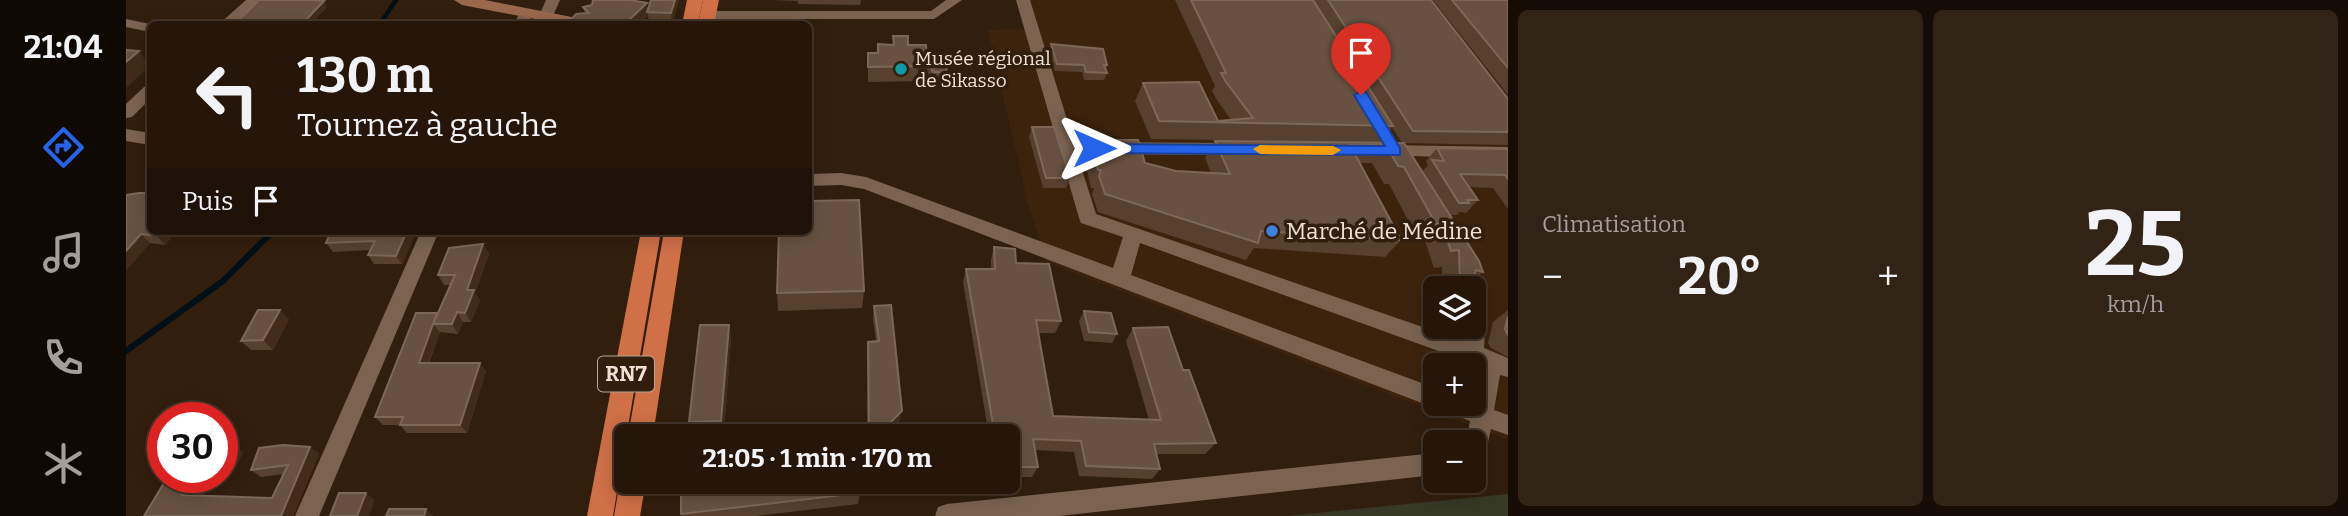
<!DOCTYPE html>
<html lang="fr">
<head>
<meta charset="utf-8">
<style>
  :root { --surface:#261609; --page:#322317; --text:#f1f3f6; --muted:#a49f9c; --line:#42352a; --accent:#2563eb }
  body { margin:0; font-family:Bitter,serif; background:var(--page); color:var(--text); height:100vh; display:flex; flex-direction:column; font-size:26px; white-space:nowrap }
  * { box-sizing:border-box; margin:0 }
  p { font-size:23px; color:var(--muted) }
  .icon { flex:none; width:38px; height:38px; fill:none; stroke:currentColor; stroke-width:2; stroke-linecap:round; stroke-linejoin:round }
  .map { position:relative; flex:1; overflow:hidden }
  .sheet { display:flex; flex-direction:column; gap:10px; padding:10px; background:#150c05; width:840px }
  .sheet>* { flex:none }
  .banner { position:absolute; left:21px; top:21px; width:665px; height:214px; border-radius:10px; box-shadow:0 4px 18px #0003,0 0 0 2px var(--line); background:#261609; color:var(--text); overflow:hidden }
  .controls { position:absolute; left:1297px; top:276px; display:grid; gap:14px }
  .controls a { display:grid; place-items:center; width:63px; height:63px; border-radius:10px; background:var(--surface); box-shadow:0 4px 18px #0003,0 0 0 2px var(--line); font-size:35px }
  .speed { position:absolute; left:21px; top:402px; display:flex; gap:14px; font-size:35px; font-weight:700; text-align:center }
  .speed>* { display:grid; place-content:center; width:91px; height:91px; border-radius:50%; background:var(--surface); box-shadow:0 4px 18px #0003,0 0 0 2px var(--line); line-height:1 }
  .speed .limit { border:10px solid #d22; background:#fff; color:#111 }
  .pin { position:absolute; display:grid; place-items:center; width:60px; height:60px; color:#fff; margin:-72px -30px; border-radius:50% 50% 50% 0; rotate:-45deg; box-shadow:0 0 7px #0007 }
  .pin .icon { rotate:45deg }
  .me { position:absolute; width:77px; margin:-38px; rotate:90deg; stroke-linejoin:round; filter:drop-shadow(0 0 5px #0008) }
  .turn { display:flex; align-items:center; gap:24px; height:147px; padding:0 35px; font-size:32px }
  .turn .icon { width:91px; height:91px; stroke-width:2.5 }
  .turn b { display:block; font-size:49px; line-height:60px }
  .then { display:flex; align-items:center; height:66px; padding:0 35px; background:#0003; gap:14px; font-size:26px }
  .big { font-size:52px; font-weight:700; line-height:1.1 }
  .sheet .widget { flex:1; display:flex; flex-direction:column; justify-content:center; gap:10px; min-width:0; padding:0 24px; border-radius:10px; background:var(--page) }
  .sheet .dial { align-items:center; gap:0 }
  .dial b { font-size:91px; line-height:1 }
  .heat { display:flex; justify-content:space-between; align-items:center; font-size:38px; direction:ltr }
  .sheet .tiles { flex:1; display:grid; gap:10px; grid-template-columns:repeat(2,1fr) }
  .trip { position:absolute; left:488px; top:424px; width:406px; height:70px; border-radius:10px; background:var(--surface); box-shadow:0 4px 18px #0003,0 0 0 2px var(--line); font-weight:700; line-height:70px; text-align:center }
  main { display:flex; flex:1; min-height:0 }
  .tab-bar { display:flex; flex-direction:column; width:126px; justify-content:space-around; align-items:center; background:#0f0904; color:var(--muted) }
  .tab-bar .icon { width:49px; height:49px }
  .tab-bar .on { color:var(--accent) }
  .tab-bar b { font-size:32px; color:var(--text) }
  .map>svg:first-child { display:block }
  .built { fill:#3d230c; fill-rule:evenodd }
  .green { fill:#363925 }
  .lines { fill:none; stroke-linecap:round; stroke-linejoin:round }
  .stream-far1 { stroke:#000f17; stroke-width:4.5 }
  .stream { stroke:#000f17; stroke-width:6 }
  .minor { fill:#7b6350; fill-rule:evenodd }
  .secondary { fill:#9a684d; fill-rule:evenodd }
  .trunk { fill:#cf7047; fill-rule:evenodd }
  .wall { fill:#57402e; fill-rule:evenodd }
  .shaded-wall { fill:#422b19 }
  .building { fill:#685140; stroke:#7d6857; stroke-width:2 }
  .route { fill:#2563eb; stroke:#184099; stroke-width:2 }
  .slow { fill:#f59e0b }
  .culture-dot { fill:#0f9aa8; stroke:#321e0c; stroke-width:2.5 }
  .shop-dot { fill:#3f7fe0; stroke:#321e0c; stroke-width:2.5 }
  .labels { text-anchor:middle; stroke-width:7; stroke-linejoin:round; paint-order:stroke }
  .far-poi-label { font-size:19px; fill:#efe1d6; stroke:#321e0c; text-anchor:start }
  .shield { fill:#321e0c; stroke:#b6a699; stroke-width:2 }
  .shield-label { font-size:21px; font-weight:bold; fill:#efe1d6 }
  .poi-label { font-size:23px; fill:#efe1d6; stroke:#321e0c; text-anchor:start }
</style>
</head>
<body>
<main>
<nav class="tab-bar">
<b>21:04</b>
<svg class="icon on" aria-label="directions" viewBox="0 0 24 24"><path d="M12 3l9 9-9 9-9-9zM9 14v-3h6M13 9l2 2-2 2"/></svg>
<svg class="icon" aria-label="music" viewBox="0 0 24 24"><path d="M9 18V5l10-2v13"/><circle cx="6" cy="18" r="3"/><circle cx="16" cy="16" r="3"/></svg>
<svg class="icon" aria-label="phone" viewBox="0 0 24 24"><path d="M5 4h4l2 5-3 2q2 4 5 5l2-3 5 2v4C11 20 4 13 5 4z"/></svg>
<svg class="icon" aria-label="climate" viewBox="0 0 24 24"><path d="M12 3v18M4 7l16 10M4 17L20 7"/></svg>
</nav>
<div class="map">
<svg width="1382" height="516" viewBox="0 0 1382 516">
  <rect width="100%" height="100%" fill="#321e0c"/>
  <path class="built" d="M891,0H1382V440L920,262L901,200L862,30L899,29ZM1309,289H1348V327H1309ZM1309,366H1348V404H1309Z"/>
  <path class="green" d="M1382,494V516H1160Z"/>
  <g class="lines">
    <path class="stream-far1" d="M254,24L270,0"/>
    <path class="stream" d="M0,351L97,281L147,231"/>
    <g class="minor">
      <path d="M120,0H135L108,24H93Z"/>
      <path d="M420,0H434L427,16L420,20L413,16Z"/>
      <path d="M820,0H836L808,19H582L575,15L582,11H805Z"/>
      <path d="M890,0H904L948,142L1110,143L1119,149L1110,155L951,154L970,214L1337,341L1339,327H1348V292L1358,293L1361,299L1358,348L1382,358V377L1374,375L1368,410L1382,415V435L1365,429L1356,468L1348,471V443H1340L1344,421L1318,411L1316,405L1309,408L1301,405L738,189L715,185L682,186V174L715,173L740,177L987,268L997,237L955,223L953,218ZM1014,243L1354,366L1348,404H1309V388L1005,275Z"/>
      <path d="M400,9L407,13L402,24H388L395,10Z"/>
      <path d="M0,19L24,24H27H24V32L0,27Z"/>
      <path d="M24,86V99L6,117L0,118V104L18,87Z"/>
      <path d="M0,129L24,133V145L0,141Z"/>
      <path d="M1259,145L1382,147V159L1253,155L1250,151L1253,147Z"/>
      <path d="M295,231H313L193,516H169Z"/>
      <path d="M1309,453V475L933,516H809L812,507L821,504Z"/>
    </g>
    <path class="secondary" d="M328,0H359L456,19L464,24H435L336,5Z"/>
    <g class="trunk">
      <path d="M561,0H577L572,24H556Z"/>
      <path d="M577,0H593L588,24H572Z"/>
      <path d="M515,231H535L487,516H461Z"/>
      <path d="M538,231H558L527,436H502Z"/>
      <path d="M500,471V481H520L514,516H488L494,481Z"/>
    </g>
  </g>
  <g class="wall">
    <path d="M553,0L546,23H523L522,16L444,21L459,14L457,7L522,10Z"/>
    <path d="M647,0H735L734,5L672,4V1Z"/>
    <path d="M1049,0H1305L1382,99V145L1278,143L1296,172L1302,165L1300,161L1311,148L1382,149V209L1367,188L1343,187L1352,200L1340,213L1334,212L1331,215H1324L1357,272L1349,279L1354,320L1348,325V289H1316V267L1308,268L1299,241H1293L1263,184H1258L1246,163H1233L1275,240L1259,257L1128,248L1120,260L972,212L966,194L968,188H965L958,158L964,140L1019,163L1050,171L1085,173L1079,158L1089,141H1163L1025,139L1009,101L1017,83L1092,121L1105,120L1091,100L1086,91L1089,86ZM1266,127L1276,143H1254Z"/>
    <path d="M1307,0H1382V95Z"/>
    <path d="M201,7L185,24H114L112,21Z"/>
    <path d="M767,36L801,54L821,73L819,87H805L800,79V81L742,82V53H751L752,44L767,45Z"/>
    <path d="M925,44L981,65L980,70L981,73L978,80H958L956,72L929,71L923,52Z"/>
    <path d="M906,127L944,178L940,188H917L903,137Z"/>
    <path d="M0,195L51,231L39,245L24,243L0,270Z"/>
    <path d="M205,231H291L276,264H248L242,255L244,250L207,252L200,243Z"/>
    <path d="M357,244L363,254L349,293L354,300L345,322H337L332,334L314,332L303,363L360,371L341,433H281L274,425H257L249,417L312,313L324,285H318L312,275Z"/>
    <path d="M868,247L890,263L935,321L929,333H912L927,416L1023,420L1000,341L1007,328L1057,370L1090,443L1079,454H1031L1034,469L1026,479L953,476L948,452L909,450L912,467L906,477H882V436H863L837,282L840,269H865V260Z"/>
    <path d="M738,291L736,308L652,311L651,293Z"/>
    <path d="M748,306L773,423L761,436H741V354L742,342L750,341L747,319Z"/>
    <path d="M1382,310V357L1365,348L1362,343L1367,322Z"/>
    <path d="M958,311L991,334L986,343L958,341L953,321Z"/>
    <path d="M163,319L147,350H125L115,341Z"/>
    <path d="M603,325L605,338L598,433L567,434L563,422Z"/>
    <path d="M1316,327H1345L1334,336L1316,330Z"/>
    <path d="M184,447L193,454L167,516H18L41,478H80L71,495L146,498L158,474L135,477L125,470Z"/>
    <path d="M96,448L117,452L110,467H96Z"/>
    <path d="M734,493L732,504L630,516H556L555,514Z"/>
  </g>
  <g class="shaded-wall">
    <path d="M549,0H553L546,23L545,13Z"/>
    <path d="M198,1L201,7L185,24H176Z"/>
    <path d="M521,3L522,16L514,24H499Z"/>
    <path d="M13,51L24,66L0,88V62Z"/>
    <path d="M35,231H51L39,245L31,236Z"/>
    <path d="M281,231H291L276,264L270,256Z"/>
    <path d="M15,234L24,243L0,270V251Z"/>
    <path d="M357,244L363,254L349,293L354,300L345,322L339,313L341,290Z"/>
    <path d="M154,310L163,319L147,350L137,340Z"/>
    <path d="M331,312L337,322L332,334L326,324Z"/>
    <path d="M307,324L314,332L299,371L293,363Z"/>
    <path d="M603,325L605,338L598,433L595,421Z"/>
    <path d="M354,363L360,371L341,433L334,425Z"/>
    <path d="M776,411L773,423L760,436L761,426Z"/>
    <path d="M184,447L193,454L167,516H155Z"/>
    <path d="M112,448L117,452L110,467L104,463Z"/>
    <path d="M66,478H80L68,501L56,495Z"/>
    <path d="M240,493L249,500L243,516H231Z"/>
    <path d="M300,509L308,516H298Z"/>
  </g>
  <g class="building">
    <path d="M133,0H187L198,1L176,24H132L112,21Z"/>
    <path d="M467,0H504L521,3L499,24H437L441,21H444L450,14L463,13L457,7L466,5Z"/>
    <path d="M525,0H549L545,13L521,12Z"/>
    <path d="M1065,0H1187L1267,126L1033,121L1017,83L1073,82L1092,121L1127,118L1100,82L1095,73H1100Z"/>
    <path d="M1202,0H1305L1382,99V132L1287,131Z"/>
    <path d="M1326,0H1382V68Z"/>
    <path d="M767,36H782V45H800L801,54L819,55L821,73L807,72L802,63V66L742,67V53H752V44L768,45Z"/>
    <path d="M925,44L977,49L981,65H978L981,73L960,72L958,65L931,64Z"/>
    <path d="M0,50L13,51L0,62Z"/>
    <path d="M906,127H928L944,178H920Z"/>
    <path d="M964,140H1012L1019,163L1050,171L1104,174L1089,141L1278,143L1353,261L1357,272L1350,270L1347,278L1358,283L1354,320L1348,318V289H1334L1333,250L1325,251L1316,224H1310L1278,167L1272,166L1260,145H1224L1275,240L1135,231L1132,243L979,194L973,176L975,170H972Z"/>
    <path d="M1311,148L1382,149V179L1379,175L1334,174L1352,200H1341L1343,203H1333L1306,160L1318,161Z"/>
    <path d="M13,193H24V231H35L31,236L15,234L0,251V195Z"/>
    <path d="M733,200L738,291L651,293L653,231H682V201Z"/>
    <path d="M205,231H281L270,256L242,255L249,241L200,243Z"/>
    <path d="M357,244L341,290H348L339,313L331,312L326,324H307L329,275H312L323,248Z"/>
    <path d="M868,247L889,249L890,263L923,264L935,321L910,320L927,416L1035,420L1007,328L1042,327L1057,370H1063L1090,443L1028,444L1034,469L960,466L955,441L907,439L912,467H882V436H869L840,269H869Z"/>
    <path d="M765,305L776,411L761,426L743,427L742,342L753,341L748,306Z"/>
    <path d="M132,310H154L137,340L115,341Z"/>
    <path d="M958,311L985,313L991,334L963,332Z"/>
    <path d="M290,313H311L293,363H354L334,425H274L277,417H249Z"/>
    <path d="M1382,316V335L1379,329Z"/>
    <path d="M574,325H603L595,421L563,422Z"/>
    <path d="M157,445L184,447L155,516H18L41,478H66L56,495L146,498L162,465L125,470L133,448Z"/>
    <path d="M96,448H112L104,463H96Z"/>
    <path d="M559,481H732L734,493L555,514V482Z"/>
    <path d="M213,493H240L231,516H204Z"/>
    <path d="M263,509H300L298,516H260Z"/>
  </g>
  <path class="route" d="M1235,91L1240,92L1274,148V155L968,153L961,148L968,144L1259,146L1228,95Z"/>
  <path class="slow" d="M1134,145L1207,146L1215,150L1207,155L1134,154L1127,149Z"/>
  <circle class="culture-dot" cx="775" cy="69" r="7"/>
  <circle class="shop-dot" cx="1146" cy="231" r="7"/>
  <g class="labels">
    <g class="far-poi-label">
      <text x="789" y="65">Musée régional<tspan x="789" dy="22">de Sikasso</tspan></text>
    </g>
    <rect class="shield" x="472" y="356.5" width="56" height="35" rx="5"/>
    <g class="shield-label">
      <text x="500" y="381">RN7</text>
    </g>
    <g class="poi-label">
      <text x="1160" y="239">Marché de Médine</text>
    </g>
  </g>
</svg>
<div class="controls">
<a><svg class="icon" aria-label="layers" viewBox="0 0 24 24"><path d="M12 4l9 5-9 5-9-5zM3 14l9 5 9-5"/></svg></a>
<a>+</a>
<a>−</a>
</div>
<div class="speed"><div class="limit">30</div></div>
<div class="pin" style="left:1235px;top:95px;background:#d93025"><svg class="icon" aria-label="arrive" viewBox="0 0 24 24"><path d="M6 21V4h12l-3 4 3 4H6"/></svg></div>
<svg class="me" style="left:968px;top:148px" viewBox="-20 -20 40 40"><path d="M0-17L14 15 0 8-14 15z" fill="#2563eb" stroke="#fff" stroke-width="4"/></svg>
<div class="trip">21:05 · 1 min · 170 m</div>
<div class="banner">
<div class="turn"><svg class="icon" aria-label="left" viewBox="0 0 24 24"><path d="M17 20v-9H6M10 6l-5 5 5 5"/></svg><div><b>130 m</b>Tournez à gauche</div></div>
<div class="then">Puis<svg class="icon" aria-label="arrive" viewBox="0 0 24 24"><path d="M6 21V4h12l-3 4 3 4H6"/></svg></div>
</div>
</div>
<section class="sheet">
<div class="tiles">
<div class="widget"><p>Climatisation</p>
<div class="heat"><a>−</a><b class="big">20°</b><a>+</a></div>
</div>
<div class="widget dial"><b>25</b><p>km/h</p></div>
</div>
</section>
</main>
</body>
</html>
